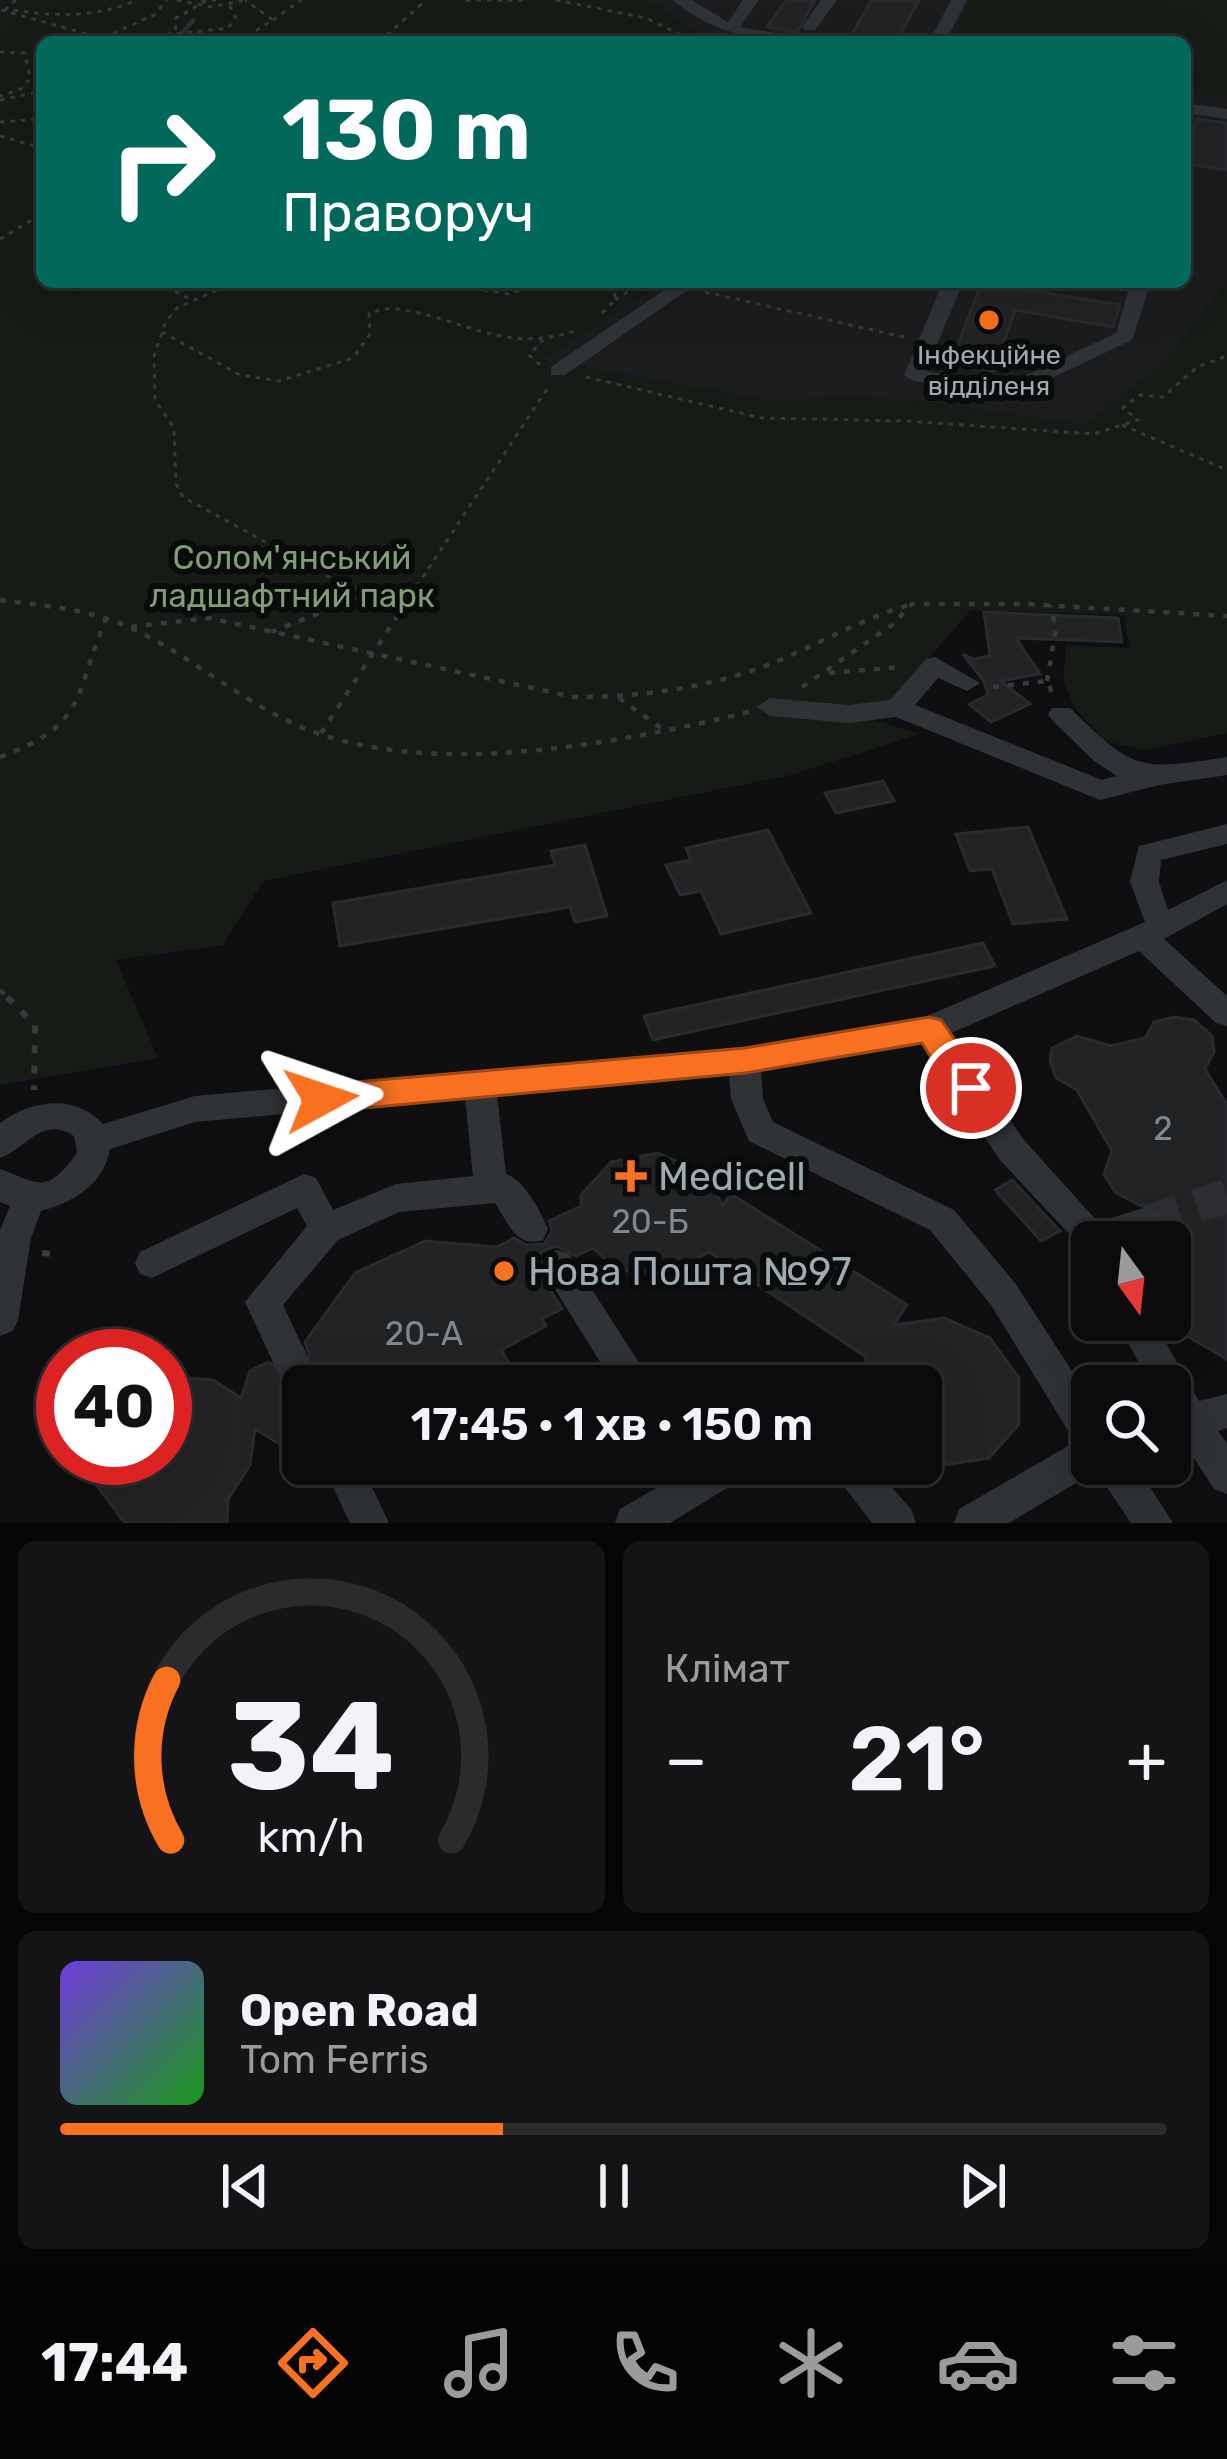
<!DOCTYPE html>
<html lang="uk">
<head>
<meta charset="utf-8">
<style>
  :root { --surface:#0b0b0d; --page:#141416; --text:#f1f3f6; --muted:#9a9b9d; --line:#2b2b2e; --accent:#f87020 }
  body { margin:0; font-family:Rubik,sans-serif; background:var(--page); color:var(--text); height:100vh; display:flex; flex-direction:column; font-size:45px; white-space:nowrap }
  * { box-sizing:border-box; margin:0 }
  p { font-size:39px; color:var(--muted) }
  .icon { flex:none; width:66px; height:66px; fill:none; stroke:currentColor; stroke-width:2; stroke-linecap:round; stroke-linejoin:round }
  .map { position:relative; height:1523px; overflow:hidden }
  .drawer { display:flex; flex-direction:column; gap:18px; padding:18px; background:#060607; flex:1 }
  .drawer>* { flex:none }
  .hud { position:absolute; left:36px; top:36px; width:1155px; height:252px; border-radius:18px; box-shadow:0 12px 48px #0002,0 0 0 3px var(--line); background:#00695c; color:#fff; overflow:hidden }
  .needle { width:78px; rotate:165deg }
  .tools { position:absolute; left:1071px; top:1221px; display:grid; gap:24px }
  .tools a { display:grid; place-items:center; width:120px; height:120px; border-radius:18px; background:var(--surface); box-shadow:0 12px 48px #0002,0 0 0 3px var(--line); font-size:60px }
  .speed { position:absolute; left:36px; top:1329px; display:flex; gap:24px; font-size:60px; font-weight:700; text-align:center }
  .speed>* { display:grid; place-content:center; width:156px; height:156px; border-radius:50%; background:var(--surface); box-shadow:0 12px 48px #0002,0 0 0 3px var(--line); line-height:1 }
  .speed .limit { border:18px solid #d22; background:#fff; color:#111 }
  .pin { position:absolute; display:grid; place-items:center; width:102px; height:102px; color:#fff; margin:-51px; border:6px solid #fff; border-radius:50%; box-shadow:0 3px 12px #0007 }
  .me { position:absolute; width:132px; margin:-66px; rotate:85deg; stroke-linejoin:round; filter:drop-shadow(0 0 9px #0008) }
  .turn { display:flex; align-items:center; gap:42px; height:252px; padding:0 48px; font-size:54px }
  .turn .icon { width:156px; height:156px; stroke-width:2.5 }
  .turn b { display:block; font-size:84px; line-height:102px }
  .big { font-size:90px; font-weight:600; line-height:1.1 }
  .drawer .card { flex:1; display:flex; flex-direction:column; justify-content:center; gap:18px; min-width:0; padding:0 42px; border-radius:18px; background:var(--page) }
  .drawer .dial { align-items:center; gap:0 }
  .dial svg { height:312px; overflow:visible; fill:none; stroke:var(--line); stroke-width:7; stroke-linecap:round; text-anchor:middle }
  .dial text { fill:var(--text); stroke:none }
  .song { display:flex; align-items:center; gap:36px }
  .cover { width:144px; height:144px; border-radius:18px; background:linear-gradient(135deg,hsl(260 70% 55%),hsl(120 70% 35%)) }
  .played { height:12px; border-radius:6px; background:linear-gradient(90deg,var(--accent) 40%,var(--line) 40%) }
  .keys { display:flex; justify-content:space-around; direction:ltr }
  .heat { display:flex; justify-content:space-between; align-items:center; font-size:66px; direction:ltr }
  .drawer .tiles { flex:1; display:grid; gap:18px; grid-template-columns:1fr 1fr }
  .card:last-child { grid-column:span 2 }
  .trip { position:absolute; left:282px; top:1365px; width:660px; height:120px; border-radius:18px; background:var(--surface); box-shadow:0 12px 48px #0002,0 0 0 3px var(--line); font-weight:600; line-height:120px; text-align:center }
  .tabs { display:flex; height:192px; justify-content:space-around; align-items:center; background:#040405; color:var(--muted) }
  .tabs .icon { width:84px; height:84px }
  .tabs .selected { color:var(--accent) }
  .tabs b { font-size:54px; color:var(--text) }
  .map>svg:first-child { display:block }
  .built { fill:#1b1c1e }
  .green { fill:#161b15 }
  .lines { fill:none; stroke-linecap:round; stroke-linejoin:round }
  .stream { stroke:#253234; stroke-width:4.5 }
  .building { fill:#222325; stroke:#292a2d; stroke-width:3 }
  .minor-tunnel { stroke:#2c2e31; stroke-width:34; stroke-dasharray:34 18; stroke-linecap:butt }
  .path-far2 { stroke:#363a3d; stroke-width:3; stroke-dasharray:4.5 6; stroke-linecap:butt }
  .path-far1 { stroke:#363a3d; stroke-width:4.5; stroke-dasharray:6 9; stroke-linecap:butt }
  .path { stroke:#363a3d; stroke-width:6; stroke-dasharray:8 12; stroke-linecap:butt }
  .minor { fill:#303336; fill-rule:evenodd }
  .route { fill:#f87020; stroke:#a14915; stroke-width:3 }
  .poi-dot { fill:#f87020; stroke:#0a0b0b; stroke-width:4.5 }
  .labels { text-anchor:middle; stroke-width:12; stroke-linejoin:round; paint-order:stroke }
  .far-poi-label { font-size:27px; fill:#9fabb2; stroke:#0a0b0b }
  .park-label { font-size:33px; fill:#7f9e75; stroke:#0a0b0b }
  .near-number-label { font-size:33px; fill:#7f888e }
  .near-poi-label { font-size:39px; fill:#9fabb2; stroke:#0a0b0b; text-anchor:start }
</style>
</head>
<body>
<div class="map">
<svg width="1227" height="1523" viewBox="0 0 1227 1523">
  <rect width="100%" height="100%" fill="#0f0f11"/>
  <g class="built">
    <path d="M648,0H971L952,42H708Z"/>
    <path d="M1185,91L1227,97V282L1166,362L1086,425L903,399L766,400L542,360L663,282H1185Z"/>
  </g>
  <g class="green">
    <path d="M0,0H648L708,42H42V282H663L543,360L766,400L903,399L1086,425L1166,362L1227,282V733L1145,750L1104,741L1077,711L1063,682L1066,645L1129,648L1124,615L971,610L874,720L919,734L791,775L263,881L223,945L116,960L158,1058L0,1085Z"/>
    <path d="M971,0H1227V97L1185,91V42H952Z"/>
  </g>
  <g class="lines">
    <path class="stream" d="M166,42L181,35L193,20"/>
  </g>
  <g class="building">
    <path d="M786,0H815L797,32L767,27Z"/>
    <path d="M872,0H919L896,42H847Z"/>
    <path d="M1197,119L1227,123V170L1186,164Z"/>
    <path d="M982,282H1025L1022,289L1120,305L1113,327L1015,310L993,372L950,365Z"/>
    <path d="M984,612L1118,618L1122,642L1016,638L1040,674L1001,681L1030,704L991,722L969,704L988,695L984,681L963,654L973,659L990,656Z"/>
    <path d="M883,781L894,801L836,813L825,793Z"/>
    <path d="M1028,827L1067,919L1013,924L992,869L970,871L956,834Z"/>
    <path d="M768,830L811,913L721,934L701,891L680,895L666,865L691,860L686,848Z"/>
    <path d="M585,845L607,916L575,922L570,907L340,946L333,903L555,865L551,851Z"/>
    <path d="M983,943L995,966L653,1040L644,1016Z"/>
    <path d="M1174,1017L1194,1020L1212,1036L1214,1052L1205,1069L1227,1105V1359L1183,1334L1170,1314V1242L1155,1238L1163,1234L1168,1220L1161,1208L1139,1205L1115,1192L1104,1174L1112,1151L1077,1090L1056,1078L1050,1060L1052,1048L1077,1036L1111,1046L1145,1038L1154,1022Z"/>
    <path d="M658,1153L701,1172L723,1205L731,1194L907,1305L894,1325L944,1318L990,1338L1019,1378V1424L989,1458L939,1466L921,1458V1386H864L866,1357L709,1252L667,1275L617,1270L593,1248L576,1256L556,1246L541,1252L536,1267L562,1309L542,1319L546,1326L501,1350L523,1386H303V1445L291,1451L255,1429L250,1465L228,1499L227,1523H125L97,1486L95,1458H165V1380L176,1377L213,1380L241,1398L250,1371L268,1362L285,1373L304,1366L309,1354L305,1342L355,1273L425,1241L497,1247L514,1238L526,1245L544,1244L552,1231L549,1221L581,1206V1195L611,1162Z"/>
    <path d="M1012,1180L1060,1231L1041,1241L995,1190Z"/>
  </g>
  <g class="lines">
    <g class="minor-tunnel">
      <path d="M1147,1222L1227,1196"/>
      <path d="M287,1352L303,1386"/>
    </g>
    <g class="path-far2">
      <path d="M16,0L6,9C50,16 95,19 137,0"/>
      <path d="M177,0L211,7L245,0"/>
      <path d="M201,0H219"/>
      <path d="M466,0H527"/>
      <path d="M556,0L646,18L695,42"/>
      <path d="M206,1L176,18L175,34L228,28L236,18L229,5"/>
      <path d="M1,10L97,37"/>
      <path d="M273,20L301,0"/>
      <path d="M94,42L154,15L167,0"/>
      <path d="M147,42L173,32"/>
      <path d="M238,42L273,20L245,0"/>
      <path d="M379,42L426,0"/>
      <path d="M0,52L25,53L30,79L21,89L0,96"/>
      <path d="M0,100L42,91"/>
      <path d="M0,122L42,119"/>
      <path d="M0,136L42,148"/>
      <path d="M0,239L42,214"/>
      <path d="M156,282L192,300"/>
      <path d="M236,282L178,307L166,321L154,356L155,400L174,428L176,484L183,497L346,586"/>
      <path d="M432,282L509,294L544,282"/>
      <path d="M705,292L904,337"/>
      <path d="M615,300L643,282"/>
      <path d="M602,313L615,300L614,282"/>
      <path d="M162,332L240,375L279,381L353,358L370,334L369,313L390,308C462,316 502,356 578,330"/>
      <path d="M540,365L529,355L543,340"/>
      <path d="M586,377L762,418L905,421L1094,434L1138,420L1123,408L1140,395L1163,397L1197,367L1227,356"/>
      <path d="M1122,425L1227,470"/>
      <path d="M417,586L549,386"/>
    </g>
    <g class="path-far1">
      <path d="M341,583L405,608"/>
      <path d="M0,600C45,606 92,609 133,629C188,655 235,696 290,722C419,783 615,744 749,712"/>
      <path d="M131,627L209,618L574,697C642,697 709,688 773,663C819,644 861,619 909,605"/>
      <path d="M271,632L361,597"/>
      <path d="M829,673L901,667"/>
      <path d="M1047,681L1056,628L1050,605"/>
      <path d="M802,687L892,625L912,604H1027L1227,616"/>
      <path d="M993,687L1047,681L1052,693"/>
      <path d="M619,698L668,733"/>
      <path d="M321,733L419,583"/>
      <path d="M0,757C89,724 73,696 106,619"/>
      <path d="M0,990L10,1000"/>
    </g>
    <g class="path">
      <path d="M7,997L35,1025L34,1090"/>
      <path d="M42,1253L62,1255"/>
    </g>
    <g class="minor">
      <path d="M673,0H692L728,22L743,0H759L740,27L828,42C770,42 718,39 673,0Z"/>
      <path d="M821,0H837L815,30H805L802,27Z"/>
      <path d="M951,0H967L945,42H929Z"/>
      <path d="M1185,103L1227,109V119L1185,113Z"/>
      <path d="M676,282H699L565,375H551V367Z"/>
      <path d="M943,282H963L926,371L1008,384L1116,333L1128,292L1117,282H1139L1148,291L1132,340L1011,397L914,381L904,375Z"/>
      <path d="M935,657L980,683L967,691L938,678L915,705L1102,780L1117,776L1094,761L1052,720L1048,714L1052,708H1070C1134,771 1139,771 1227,757V775L1159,785L1100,800L896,717L849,723L770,716L757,707L770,698L849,705L890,700L926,659Z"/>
      <path d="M1227,824V844L1161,860L1159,882L1168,910L1227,880V904L1164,939L1227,996V1026L1216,1023L1139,951L949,1034L1024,1140L1098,1222L1147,1207L1159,1212L1164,1222L1159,1232L1130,1242H1092V1258L1080,1254L1071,1236L1000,1160L921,1043L761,1070L763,1099L773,1122L954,1210L1015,1283L1092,1402V1464H1135L1173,1523H1131L1096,1471L1009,1523H954L959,1509L1075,1442L991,1305L930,1230L749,1141L731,1099L729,1074L497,1095L506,1174C525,1181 540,1211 548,1229L543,1240C517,1249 508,1223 495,1203L399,1212L338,1240L283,1305L305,1352L300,1364L287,1369L274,1364L245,1302L307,1226L297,1208L152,1278L140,1274L135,1263L140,1252L304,1174L316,1178L333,1210L396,1184L473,1176L465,1098L195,1122L110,1149C104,1184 74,1202 41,1211L31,1238L18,1320L13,1331L0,1336V1230L10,1206L0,1202V1169C39,1183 46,1196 77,1153L74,1136C42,1115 27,1148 0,1158V1123C31,1100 75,1093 103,1124L195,1096L744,1047L925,1017L1145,922L1130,882L1139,846Z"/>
      <path d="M557,1250L569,1254L654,1386H615L540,1265L545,1254Z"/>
      <path d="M1116,1320H1153L1199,1401L1227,1394V1428L1218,1431L1227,1443V1494L1214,1489L1170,1421V1386H1151Z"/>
      <path d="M322,1464H361L389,1523H350Z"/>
      <path d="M697,1464H751L745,1477L670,1523H615L620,1509Z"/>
      <path d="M827,1464H871L911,1509L916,1523H872Z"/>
    </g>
  </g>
  <path class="route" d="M929,1017L941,1020L983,1079L987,1088L983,1098C953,1108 936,1064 922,1043L745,1073L321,1112L309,1108L304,1099L309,1089L321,1085L745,1048Z"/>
  <g class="poi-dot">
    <circle cx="989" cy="320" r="12"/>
    <path d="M625 1158h12v12h12v12h-12v12h-12v-12h-12v-12h12z"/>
    <circle cx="504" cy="1271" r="12"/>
  </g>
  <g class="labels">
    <g class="far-poi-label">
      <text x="989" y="364">Інфекційне<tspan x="989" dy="31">відділеня</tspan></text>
    </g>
    <g class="park-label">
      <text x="292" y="569">Солом'янський<tspan x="292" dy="38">ладшафтний парк</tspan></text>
    </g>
    <g class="near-number-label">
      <text x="1163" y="1140">2</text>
      <text x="650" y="1233">20-Б</text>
      <text x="424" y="1345">20-А</text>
    </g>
    <g class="near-poi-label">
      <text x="658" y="1190">Medicell</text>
      <text x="528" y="1285">Нова Пошта №97</text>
    </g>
  </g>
</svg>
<div class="tools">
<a><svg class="needle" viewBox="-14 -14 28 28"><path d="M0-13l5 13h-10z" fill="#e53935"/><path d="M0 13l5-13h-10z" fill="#9a9b9d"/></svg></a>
<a><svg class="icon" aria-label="search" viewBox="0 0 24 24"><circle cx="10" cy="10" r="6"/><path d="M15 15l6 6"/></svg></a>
</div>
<div class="speed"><div class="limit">40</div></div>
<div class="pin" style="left:971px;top:1088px;background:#d93025"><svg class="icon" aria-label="arrive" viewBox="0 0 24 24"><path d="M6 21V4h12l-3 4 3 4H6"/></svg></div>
<svg class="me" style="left:321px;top:1099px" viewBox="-20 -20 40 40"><path d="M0-17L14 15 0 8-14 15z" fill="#f87020" stroke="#fff" stroke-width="4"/></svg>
<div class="trip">17:45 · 1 хв · 150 m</div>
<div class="hud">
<div class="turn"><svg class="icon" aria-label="right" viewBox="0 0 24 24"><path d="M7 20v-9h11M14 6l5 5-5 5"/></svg><div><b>130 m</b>Праворуч</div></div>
</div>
</div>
<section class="drawer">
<div class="tiles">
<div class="card dial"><svg viewBox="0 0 100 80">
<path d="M14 69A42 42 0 1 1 86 69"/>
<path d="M14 69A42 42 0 0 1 13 28" stroke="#f87020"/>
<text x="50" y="56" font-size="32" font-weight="700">34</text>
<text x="50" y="72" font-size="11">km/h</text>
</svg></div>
<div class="card"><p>Клімат</p>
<div class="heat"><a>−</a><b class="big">21°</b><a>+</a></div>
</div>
<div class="card">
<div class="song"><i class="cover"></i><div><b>Open Road</b><p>Tom Ferris</p></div></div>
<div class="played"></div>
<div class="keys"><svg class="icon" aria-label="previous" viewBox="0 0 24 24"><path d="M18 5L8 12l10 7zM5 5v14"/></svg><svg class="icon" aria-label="pause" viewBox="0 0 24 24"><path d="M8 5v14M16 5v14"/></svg><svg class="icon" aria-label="next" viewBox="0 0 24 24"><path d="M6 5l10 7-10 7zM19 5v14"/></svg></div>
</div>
</div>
</section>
<nav class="tabs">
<b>17:44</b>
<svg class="icon selected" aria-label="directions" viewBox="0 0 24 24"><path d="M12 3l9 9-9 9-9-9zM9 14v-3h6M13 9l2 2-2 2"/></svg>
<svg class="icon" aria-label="music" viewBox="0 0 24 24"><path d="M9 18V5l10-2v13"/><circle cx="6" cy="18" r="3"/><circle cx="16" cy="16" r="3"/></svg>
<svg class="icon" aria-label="phone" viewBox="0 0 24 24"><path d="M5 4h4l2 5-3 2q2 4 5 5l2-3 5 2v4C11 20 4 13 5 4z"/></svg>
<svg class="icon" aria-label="climate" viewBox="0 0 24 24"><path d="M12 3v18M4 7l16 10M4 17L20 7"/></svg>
<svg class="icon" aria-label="car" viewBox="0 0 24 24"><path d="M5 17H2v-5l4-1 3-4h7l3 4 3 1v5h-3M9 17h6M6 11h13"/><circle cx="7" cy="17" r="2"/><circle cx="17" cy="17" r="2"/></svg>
<svg class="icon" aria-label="filters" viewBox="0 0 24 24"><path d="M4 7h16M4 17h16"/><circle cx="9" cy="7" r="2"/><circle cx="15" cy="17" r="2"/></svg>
</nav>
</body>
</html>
